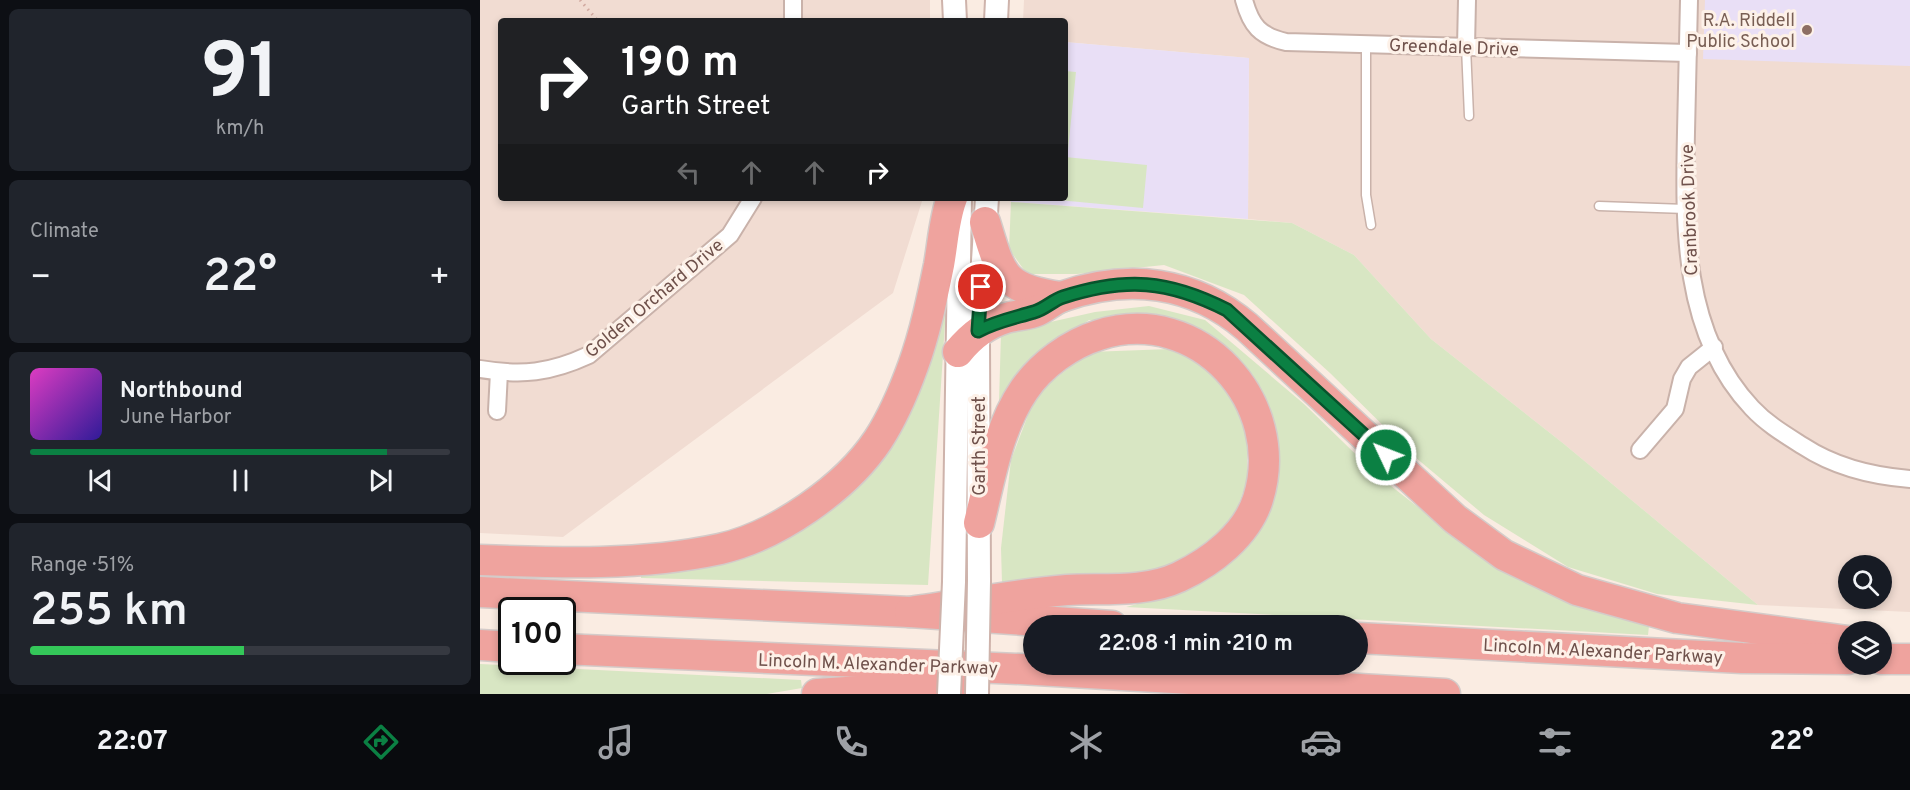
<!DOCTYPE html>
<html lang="en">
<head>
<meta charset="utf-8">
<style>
  :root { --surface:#171b24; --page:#20242c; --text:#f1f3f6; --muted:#9ea1a6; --line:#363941; --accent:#0b8043 }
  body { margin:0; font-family:Overpass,sans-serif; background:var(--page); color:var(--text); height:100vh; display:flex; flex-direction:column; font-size:22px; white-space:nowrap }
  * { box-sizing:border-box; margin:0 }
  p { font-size:20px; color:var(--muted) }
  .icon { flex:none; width:33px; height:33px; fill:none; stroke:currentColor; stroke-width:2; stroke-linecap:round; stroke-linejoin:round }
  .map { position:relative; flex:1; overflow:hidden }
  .details { display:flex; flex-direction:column; gap:9px; padding:9px; background:#0d0f14; width:480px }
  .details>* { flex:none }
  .banner { position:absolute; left:18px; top:18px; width:570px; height:183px; border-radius:6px; box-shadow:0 3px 9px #0003; background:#202124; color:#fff; overflow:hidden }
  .controls { position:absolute; left:1358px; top:555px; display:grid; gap:12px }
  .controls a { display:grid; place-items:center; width:54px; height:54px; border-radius:50%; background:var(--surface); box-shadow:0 3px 9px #0003; font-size:30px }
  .speed { position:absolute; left:18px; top:597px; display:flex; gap:12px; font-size:30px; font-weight:700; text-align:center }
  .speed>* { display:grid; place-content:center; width:78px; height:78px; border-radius:50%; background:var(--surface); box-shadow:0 3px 9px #0003; line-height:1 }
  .speed .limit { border:3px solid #111; border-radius:9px; background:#fff; color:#111 }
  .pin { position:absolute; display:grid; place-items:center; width:51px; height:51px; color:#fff; margin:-26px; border:3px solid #fff; border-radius:50%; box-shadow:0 2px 6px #0007 }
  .me { position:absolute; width:66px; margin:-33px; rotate:313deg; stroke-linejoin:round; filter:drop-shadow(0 0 4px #0008) }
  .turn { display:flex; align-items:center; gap:21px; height:126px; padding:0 24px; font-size:27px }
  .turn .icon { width:78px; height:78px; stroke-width:2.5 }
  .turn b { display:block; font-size:42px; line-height:51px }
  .lanes { display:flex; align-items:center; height:57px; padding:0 24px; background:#0003; justify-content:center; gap:30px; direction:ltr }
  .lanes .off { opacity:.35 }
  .big { font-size:45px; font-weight:600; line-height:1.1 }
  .details .tile { flex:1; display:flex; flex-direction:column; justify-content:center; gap:9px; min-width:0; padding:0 21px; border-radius:9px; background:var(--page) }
  .details .dial { align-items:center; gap:0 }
  .dial b { font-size:78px; line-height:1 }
  .song { display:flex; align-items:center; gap:18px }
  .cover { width:72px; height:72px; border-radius:9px; background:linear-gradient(135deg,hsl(310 70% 55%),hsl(250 70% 35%)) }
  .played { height:6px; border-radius:3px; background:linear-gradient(90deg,var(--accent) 85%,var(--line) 85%) }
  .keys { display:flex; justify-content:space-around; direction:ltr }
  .heat { display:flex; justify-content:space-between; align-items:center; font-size:33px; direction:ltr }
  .charge { height:9px; border-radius:4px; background:linear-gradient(90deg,#34c759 51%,var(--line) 0) }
  .trip { position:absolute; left:543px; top:615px; width:345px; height:60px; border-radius:30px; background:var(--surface); box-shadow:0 3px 9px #0003; font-weight:600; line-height:60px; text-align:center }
  .tab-bar { display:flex; height:96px; justify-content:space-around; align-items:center; background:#090b0e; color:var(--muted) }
  .tab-bar .icon { width:42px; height:42px }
  .tab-bar .active { color:var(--accent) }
  .tab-bar b { font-size:27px; color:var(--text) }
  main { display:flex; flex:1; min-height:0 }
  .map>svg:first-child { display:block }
  .residential { fill:#f1dcd2; fill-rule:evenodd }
  .education { fill:#e9dff6 }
  .green { fill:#d8e6c3 }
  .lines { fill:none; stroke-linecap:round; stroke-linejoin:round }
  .service-casing { stroke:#c9b2aa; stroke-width:11 }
  .minor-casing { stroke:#c9b2aa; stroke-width:20 }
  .secondary-casing { stroke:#ceb3ab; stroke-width:26 }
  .motorway-casing { stroke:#d4cbc9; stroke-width:33 }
  .path { stroke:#d1a9a0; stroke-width:3; stroke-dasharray:1.5 4.5; stroke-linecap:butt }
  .service { stroke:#fff; stroke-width:8 }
  .minor { stroke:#fff; stroke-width:16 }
  .secondary { stroke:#fff; stroke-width:22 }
  .motorway { stroke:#efa39e; stroke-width:30 }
  .secondary-bridge-casing { stroke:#ceb3ab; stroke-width:26; stroke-linecap:butt }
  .secondary-bridge { stroke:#fff; stroke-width:22 }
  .route-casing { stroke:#07532c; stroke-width:15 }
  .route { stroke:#0b8043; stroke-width:10 }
  .education-dot { fill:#8d6e63; stroke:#fdf1e8; stroke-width:2 }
  .labels { text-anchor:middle; stroke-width:6; stroke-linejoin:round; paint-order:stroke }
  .education-label { font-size:18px; fill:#785e54; stroke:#fdf1e8; text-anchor:end }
  .street-label { font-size:18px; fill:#6f514b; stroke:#fdf1e8 }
</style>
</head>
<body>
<main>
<section class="details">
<div class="tile dial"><b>91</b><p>km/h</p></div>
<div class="tile"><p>Climate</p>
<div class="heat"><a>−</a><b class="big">22°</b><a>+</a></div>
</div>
<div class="tile">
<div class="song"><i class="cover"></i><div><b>Northbound</b><p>June Harbor</p></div></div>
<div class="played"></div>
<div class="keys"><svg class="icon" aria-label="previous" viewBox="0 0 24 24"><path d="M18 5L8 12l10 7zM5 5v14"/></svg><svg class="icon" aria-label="pause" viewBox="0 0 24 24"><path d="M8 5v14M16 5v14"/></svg><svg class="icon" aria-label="next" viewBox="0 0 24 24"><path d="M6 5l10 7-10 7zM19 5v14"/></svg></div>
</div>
<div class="tile"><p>Range · 51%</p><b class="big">255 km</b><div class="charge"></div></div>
</section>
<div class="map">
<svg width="1430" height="694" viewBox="0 0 1430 694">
  <rect width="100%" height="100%" fill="#faece2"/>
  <g class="residential">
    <path d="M0,0H450V21H21V198H443L413,293L83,537L0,533Z"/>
    <path d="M544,0H1430V612L1278,605L1084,444L951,339L874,255L812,223L768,219L769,58L585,42V21H543ZM1368,566H1401V598H1368Z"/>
  </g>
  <g class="education">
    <path d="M1225,0H1430V66L1223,59Z"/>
    <path d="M585,42L769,58L768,219L531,202L532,198H585Z"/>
  </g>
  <g class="green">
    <path d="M585,71L596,72L588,150L585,149Z"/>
    <path d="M585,157L667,165L663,208L557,198H585Z"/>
    <path d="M531,202L812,223L874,255L951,339L1084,444L1278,605L1177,594L1088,567L1004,515L935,457L850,373L764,295L684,265L597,274H547L529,249Z"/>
    <path d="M459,305L466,308L448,585L161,578V570L373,490Z"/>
    <path d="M669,306L725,320L824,404L897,475L985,544L1169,626L1168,635L646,607L698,593L757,557L792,505L798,444L772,374L703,325L609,320L553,360L519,402L521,333L615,312Z"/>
    <path d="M690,349L731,369L758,409L767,435V481L757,509L746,528L692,568L632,580L522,583L521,548L531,460L556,394L609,352Z"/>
    <path d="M0,664L321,680L322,688L287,694H0Z"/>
  </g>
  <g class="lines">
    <defs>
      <g id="service">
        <path d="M886,44V195L891,225"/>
        <path d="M986,47L989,116"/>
        <path d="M1119,206L1206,209"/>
      </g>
      <g id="minor">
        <path d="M764,0C771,26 780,36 806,42L1208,53"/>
        <path d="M1209,0C1208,44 1207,88 1206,132C1204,226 1202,334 1272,408C1287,424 1304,434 1323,446C1355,467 1392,476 1430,479"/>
        <path d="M313,21V0"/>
        <path d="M986,47L987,0"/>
        <path d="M0,369C42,376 70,373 109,355L250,235L273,198"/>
        <path d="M17,411L19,372"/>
        <path d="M1160,450L1195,409L1202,379L1209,367L1234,347"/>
      </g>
      <g id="secondary">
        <path d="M474,0L475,21"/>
        <path d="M516,21L517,0"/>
        <path d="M499,581L498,339L507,198"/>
        <path d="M474,582L480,198"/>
      </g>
      <g id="motorway">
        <path d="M505,222C521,274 522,289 581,297"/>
        <path d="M478,352C491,336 506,324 526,318C536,315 548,315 557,311C566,307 573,300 581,297C648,273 713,281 767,327L975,519L1024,555L1097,590L1197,618L1368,641"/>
        <path d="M0,560C80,563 161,566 240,549C297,536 366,488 398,440C413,417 424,391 433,366C445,333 452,299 459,265C463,243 464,219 472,198"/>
        <path d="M0,592L430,612L632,626"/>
        <path d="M430,612C482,605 535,594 587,590C623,588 665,593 699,577C731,562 767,535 778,499C808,403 719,303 619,335C590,344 561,365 544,390C518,428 510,479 499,523"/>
        <path d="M878,638L1262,658L1368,659"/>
        <path d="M0,645L32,647"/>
        <path d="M82,649L540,669L965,694"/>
        <path d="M1401,659H1430"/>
        <path d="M337,694L486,684"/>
      </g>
    </defs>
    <use href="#service" class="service-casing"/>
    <use href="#minor" class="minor-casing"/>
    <use href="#secondary" class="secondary-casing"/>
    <use href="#motorway" class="motorway-casing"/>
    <path class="path" d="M100,0L118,21"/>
    <use href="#service" class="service"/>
    <use href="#minor" class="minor"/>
    <use href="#secondary" class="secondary"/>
    <use href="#motorway" class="motorway"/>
    <defs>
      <g id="secondary-bridge">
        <path d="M469,694L474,582"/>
        <path d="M497,694L499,581"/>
      </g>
    </defs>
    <use href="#secondary-bridge" class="secondary-bridge-casing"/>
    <use href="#secondary-bridge" class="secondary-bridge"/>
  </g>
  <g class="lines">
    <defs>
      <path id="route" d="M501,287L498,331C517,321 534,318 554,312C565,309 573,300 583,297C646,277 688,280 747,310L906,455"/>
    </defs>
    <use href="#route" class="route-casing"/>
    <use href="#route" class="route"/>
  </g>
  <circle class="education-dot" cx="1327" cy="30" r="6"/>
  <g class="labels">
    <g class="education-label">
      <text x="1315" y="26">R.A. Riddell<tspan x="1315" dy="21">Public School</tspan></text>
    </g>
    <g class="street-label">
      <text transform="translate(974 47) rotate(2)" y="6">Greendale Drive</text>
      <text transform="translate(1209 210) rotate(-92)" y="6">Cranbrook Drive</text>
      <text transform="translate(174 298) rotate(-40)" y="6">Golden Orchard Drive</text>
      <text transform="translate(499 446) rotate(-90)" y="6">Garth Street</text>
      <text transform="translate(1123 651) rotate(3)" y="6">Lincoln M. Alexander Parkway</text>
      <text transform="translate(398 664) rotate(2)" y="6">Lincoln M. Alexander Parkway</text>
    </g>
  </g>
</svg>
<div class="controls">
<a><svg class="icon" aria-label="search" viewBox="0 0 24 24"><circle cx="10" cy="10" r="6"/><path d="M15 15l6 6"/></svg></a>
<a><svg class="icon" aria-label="layers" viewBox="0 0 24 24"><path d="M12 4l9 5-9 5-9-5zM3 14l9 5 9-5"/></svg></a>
</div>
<div class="speed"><div class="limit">100</div></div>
<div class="pin" style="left:501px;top:287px;background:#d93025"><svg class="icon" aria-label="arrive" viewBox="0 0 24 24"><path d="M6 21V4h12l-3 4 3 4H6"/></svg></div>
<svg class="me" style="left:906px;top:455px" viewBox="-20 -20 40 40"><circle r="17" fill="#0b8043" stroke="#fff" stroke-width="3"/><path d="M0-11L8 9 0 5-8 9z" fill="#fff"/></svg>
<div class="trip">22:08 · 1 min · 210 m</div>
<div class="banner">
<div class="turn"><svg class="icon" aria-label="right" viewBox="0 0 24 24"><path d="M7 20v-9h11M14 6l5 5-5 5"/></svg><div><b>190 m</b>Garth Street</div></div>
<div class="lanes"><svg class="icon off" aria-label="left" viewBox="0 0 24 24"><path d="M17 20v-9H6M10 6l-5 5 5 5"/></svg><svg class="icon off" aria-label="ahead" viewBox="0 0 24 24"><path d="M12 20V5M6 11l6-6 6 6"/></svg><svg class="icon off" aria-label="ahead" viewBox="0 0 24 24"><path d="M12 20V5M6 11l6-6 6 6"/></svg><svg class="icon" aria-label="right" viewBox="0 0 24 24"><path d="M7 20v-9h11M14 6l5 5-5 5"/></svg></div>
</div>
</div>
</main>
<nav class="tab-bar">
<b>22:07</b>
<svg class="icon active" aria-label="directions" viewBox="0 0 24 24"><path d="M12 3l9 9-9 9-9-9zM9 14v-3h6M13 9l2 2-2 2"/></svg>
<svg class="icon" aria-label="music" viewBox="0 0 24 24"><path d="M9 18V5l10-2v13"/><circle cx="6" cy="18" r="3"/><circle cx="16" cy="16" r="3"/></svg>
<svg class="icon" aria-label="phone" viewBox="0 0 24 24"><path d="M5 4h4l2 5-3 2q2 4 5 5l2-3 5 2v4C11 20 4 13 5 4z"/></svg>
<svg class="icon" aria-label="climate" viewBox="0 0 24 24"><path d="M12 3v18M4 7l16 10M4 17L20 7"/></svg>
<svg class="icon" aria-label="car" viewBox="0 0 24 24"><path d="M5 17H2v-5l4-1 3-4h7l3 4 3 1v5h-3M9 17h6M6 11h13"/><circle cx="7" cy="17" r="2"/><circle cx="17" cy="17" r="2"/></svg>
<svg class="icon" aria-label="filters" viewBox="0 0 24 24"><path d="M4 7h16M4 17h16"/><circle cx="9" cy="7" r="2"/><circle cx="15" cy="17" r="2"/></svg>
<b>22°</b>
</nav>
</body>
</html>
